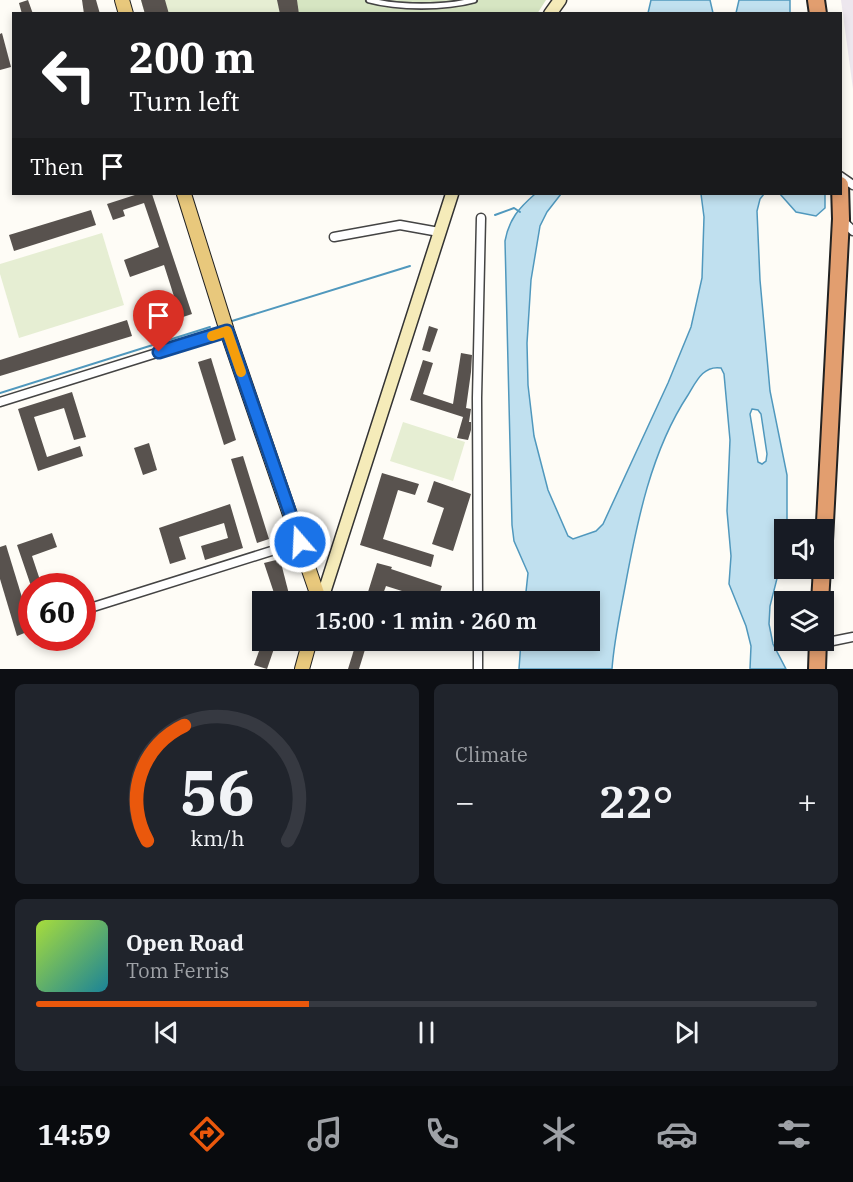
<!DOCTYPE html>
<html lang="en">
<head>
<meta charset="utf-8">
<style>
  :root { --surface:#171b24; --page:#20242c; --text:#f1f3f6; --muted:#9ea1a6; --line:#363941; --accent:#ea580c }
  body { margin:0; font-family:"IBM Plex Serif",serif; background:var(--page); color:var(--text); height:100vh; display:flex; flex-direction:column; font-size:22px; white-space:nowrap }
  * { box-sizing:border-box; margin:0 }
  p { font-size:20px; color:var(--muted) }
  .icon { flex:none; width:33px; height:33px; fill:none; stroke:currentColor; stroke-width:2; stroke-linecap:round; stroke-linejoin:round }
  .map { position:relative; height:669px; overflow:hidden }
  .sheet { display:flex; flex-direction:column; gap:15px; padding:15px; background:#0d0f14; flex:1 }
  .sheet>* { flex:none }
  .top-card { position:absolute; left:12px; top:12px; width:830px; height:183px; border-radius:0px; box-shadow:0 3px 9px #0003; background:#202124; color:#fff; overflow:hidden }
  .buttons { position:absolute; left:774px; top:519px; display:grid; gap:12px }
  .buttons a { display:grid; place-items:center; width:60px; height:60px; border-radius:0px; background:var(--surface); box-shadow:0 3px 9px #0003; font-size:30px }
  .speed { position:absolute; left:18px; top:573px; display:flex; gap:12px; font-size:30px; font-weight:700; text-align:center }
  .speed>* { display:grid; place-content:center; width:78px; height:78px; border-radius:50%; background:var(--surface); box-shadow:0 3px 9px #0003; line-height:1 }
  .speed .limit { border:9px solid #d22; background:#fff; color:#111 }
  .pin { position:absolute; display:grid; place-items:center; width:51px; height:51px; color:#fff; margin:-62px -26px; border-radius:50% 50% 50% 0; rotate:-45deg; box-shadow:0 0 6px #0007 }
  .pin .icon { rotate:45deg }
  .me { position:absolute; width:66px; margin:-33px; rotate:341deg; stroke-linejoin:round; filter:drop-shadow(0 0 4px #0008) }
  .turn { display:flex; align-items:center; gap:21px; height:126px; padding:0 18px; font-size:27px }
  .turn .icon { width:78px; height:78px; stroke-width:2.5 }
  .turn b { display:block; font-size:42px; line-height:51px }
  .then { display:flex; align-items:center; height:57px; padding:0 18px; background:#0003; gap:12px; font-size:22px }
  .big { font-size:45px; font-weight:600; line-height:1.1 }
  .sheet .tile { flex:1; display:flex; flex-direction:column; justify-content:center; gap:9px; min-width:0; padding:0 21px; border-radius:9px; background:var(--page) }
  .sheet .dial { align-items:center; gap:0 }
  .dial svg { height:156px; overflow:visible; fill:none; stroke:var(--line); stroke-width:7; stroke-linecap:round; text-anchor:middle }
  .dial text { fill:var(--text); stroke:none }
  .song { display:flex; align-items:center; gap:18px }
  .cover { width:72px; height:72px; border-radius:9px; background:linear-gradient(135deg,hsl(80 70% 55%),hsl(190 70% 35%)) }
  .played { height:6px; border-radius:3px; background:linear-gradient(90deg,var(--accent) 35%,var(--line) 35%) }
  .keys { display:flex; justify-content:space-around; direction:ltr }
  .heat { display:flex; justify-content:space-between; align-items:center; font-size:33px; direction:ltr }
  .sheet .tiles { flex:1; display:grid; gap:15px; grid-template-columns:1fr 1fr }
  .tile:last-child { grid-column:span 2 }
  .trip { position:absolute; left:252px; top:591px; width:348px; height:60px; border-radius:0px; background:var(--surface); box-shadow:0 3px 9px #0003; font-weight:600; line-height:60px; text-align:center }
  .tabs { display:flex; height:96px; justify-content:space-around; align-items:center; background:#090b0e; color:var(--muted) }
  .tabs .icon { width:42px; height:42px }
  .tabs .current { color:var(--accent) }
  .tabs b { font-size:27px; color:var(--text) }
  .map>svg:first-child { display:block }
  .industrial { fill:#ede7ee }
  .green { fill:#d6e5c2 }
  .pitch { fill:#e6eed3 }
  .water { fill:#c0e0ef; stroke:#5098bd; stroke-width:1.5; fill-rule:evenodd }
  .lines { fill:none; stroke-linecap:round; stroke-linejoin:round }
  .stream { stroke:#5098bd; stroke-width:2 }
  .building { fill:#58524e }
  .lane-casing { stroke:#444; stroke-width:8 }
  .street-casing { stroke:#444; stroke-width:11 }
  .secondary-casing { stroke:#333; stroke-width:15 }
  .primary-casing { stroke:#222; stroke-width:16 }
  .highway-casing { stroke:#222; stroke-width:20 }
  .lane { stroke:#fff; stroke-width:4.5 }
  .street { stroke:#fff; stroke-width:8 }
  .secondary { stroke:#f5ebb9; stroke-width:12 }
  .primary { stroke:#e8c87c; stroke-width:14 }
  .highway { stroke:#e29e6f; stroke-width:16 }
  .route-casing { stroke:#114b97; stroke-width:15 }
  .route { stroke:#1a73e8; stroke-width:10 }
  .slow { stroke:#f59e0b; stroke-width:10 }
</style>
</head>
<body>
<div class="map">
<svg width="853" height="669" viewBox="0 0 853 669">
  <rect width="100%" height="100%" fill="#fefcf6"/>
  <path class="industrial" d="M841,0H853V89Z"/>
  <path class="green" d="M141,0H546L537,14H145Z"/>
  <g class="pitch">
    <path d="M141,0H297L299,13H145Z"/>
    <path d="M102,233L124,305L19,338L0,274V264Z"/>
    <path d="M403,422L465,442L453,481L390,461Z"/>
  </g>
  <g class="water">
    <path d="M651,0H710L713,13H648Z"/>
    <path d="M739,0H790V13H736Z"/>
    <path d="M535,194H561L547,212L540,226L531,280L527,343L528,385L534,436L548,490L568,536L573,539L596,531L603,524L668,383L691,327L702,278L704,217L701,194H764L760,199L757,211L760,280L770,391L787,475V529L784,530V551L770,606L769,624L773,644L786,669H750L751,646L746,626L729,584L731,556L727,511L730,440L724,374L721,368C703,365 696,382 688,395C651,451 637,522 625,587C620,614 614,641 612,669H519L521,641L590,640V602L525,601L528,573L514,541L512,525L505,241C509,219 519,208 535,194ZM752,409L758,410L761,414L767,454L766,461L762,464L758,462L750,414Z"/>
    <path d="M780,194H825V208L816,216L796,212Z"/>
  </g>
  <g class="lines">
    <g class="stream">
      <path d="M495,215L514,208L520,212"/>
      <path d="M232,321L410,266"/>
      <path d="M0,393L210,327"/>
    </g>
  </g>
  <g class="building">
    <path d="M28,0L33,14H22L19,3Z"/>
    <path d="M82,0H96L100,14H84Z"/>
    <path d="M141,0H165L169,14H145Z"/>
    <path d="M277,0H297L299,14H280Z"/>
    <path d="M2,33L11,67L0,70V34Z"/>
    <path d="M138,194H152L192,314L147,329L143,313L153,309L156,317L178,309L164,265L130,277L124,260L159,247L144,203L123,210L125,216L113,220L107,204Z"/>
    <path d="M91,210L96,225L14,251L9,235Z"/>
    <path d="M127,320L132,336L0,376V360Z"/>
    <path d="M429,326L438,329L430,352L422,350Z"/>
    <path d="M461,353L472,355L471,372L466,408L471,409L469,422H471V430L468,440L457,438L463,417L410,400L423,360L433,363L423,394L453,404Z"/>
    <path d="M211,358L236,440L224,445L198,362Z"/>
    <path d="M72,392L86,437L74,440L64,408L34,417L47,457L80,446L83,456L38,471L18,409Z"/>
    <path d="M149,443L157,470L143,475L134,448Z"/>
    <path d="M243,456L269,539L257,543L231,459Z"/>
    <path d="M382,473L419,484L415,495L398,490L383,539L434,555L431,567L360,545Z"/>
    <path d="M434,481L471,494L453,551L432,544L444,508L427,502Z"/>
    <path d="M230,504L243,548L205,560L201,546L228,538L224,523L179,537L186,559L170,564L159,528Z"/>
    <path d="M52,533L57,547L32,556L42,586H31L17,545Z"/>
    <path d="M6,545L32,630L17,636L0,579V547Z"/>
    <path d="M280,559L291,602H277L264,563Z"/>
    <path d="M377,563L392,567L391,569L442,586L437,602L386,586L380,602H370L372,594L368,592Z"/>
    <path d="M263,640H277L267,669L254,665Z"/>
    <path d="M357,640H368L359,669H348Z"/>
  </g>
  <g class="lines">
    <defs>
      <path id="lane" d="M369,0C398,8 445,8 474,0"/>
      <g id="street">
        <path d="M840,176L853,185"/>
        <path d="M841,219L853,231"/>
        <path d="M334,237L400,225L439,232"/>
        <path d="M0,402L227,331"/>
        <path d="M478,602L477,398L481,218"/>
        <path d="M82,606L90,608L300,542"/>
        <path d="M478,640V669"/>
        <path d="M818,644L853,637"/>
      </g>
      <g id="secondary">
        <path d="M550,14L560,0"/>
        <path d="M321,602L452,194"/>
      </g>
      <g id="primary">
        <path d="M122,0L126,14"/>
        <path d="M184,194L227,331L320,602"/>
        <path d="M302,669L310,640"/>
      </g>
      <g id="highway">
        <path d="M816,0L818,14"/>
        <path d="M824,541L841,219L840,185"/>
        <path d="M820,602L822,568"/>
        <path d="M817,669L818,640"/>
      </g>
    </defs>
    <use href="#lane" class="lane-casing"/>
    <use href="#street" class="street-casing"/>
    <use href="#secondary" class="secondary-casing"/>
    <use href="#primary" class="primary-casing"/>
    <use href="#highway" class="highway-casing"/>
    <use href="#lane" class="lane"/>
    <use href="#street" class="street"/>
    <use href="#secondary" class="secondary"/>
    <use href="#primary" class="primary"/>
    <use href="#highway" class="highway"/>
  </g>
  <g class="lines">
    <defs>
      <path id="route" d="M159,352L227,331L300,542"/>
    </defs>
    <use href="#route" class="route-casing"/>
    <use href="#route" class="route"/>
    <path class="slow" d="M212,336L227,331L241,372"/>
  </g>
</svg>
<div class="buttons">
<a><svg class="icon" aria-label="sound" viewBox="0 0 24 24"><path d="M4 9h4l5-4v14l-5-4H4zM17 9q2 3 0 6"/></svg></a>
<a><svg class="icon" aria-label="layers" viewBox="0 0 24 24"><path d="M12 4l9 5-9 5-9-5zM3 14l9 5 9-5"/></svg></a>
</div>
<div class="speed"><div class="limit">60</div></div>
<div class="pin" style="left:159px;top:352px;background:#d93025"><svg class="icon" aria-label="arrive" viewBox="0 0 24 24"><path d="M6 21V4h12l-3 4 3 4H6"/></svg></div>
<svg class="me" style="left:300px;top:542px" viewBox="-20 -20 40 40"><circle r="17" fill="#1a73e8" stroke="#fff" stroke-width="3"/><path d="M0-11L8 9 0 5-8 9z" fill="#fff"/></svg>
<div class="trip">15:00 · 1 min · 260 m</div>
<div class="top-card">
<div class="turn"><svg class="icon" aria-label="left" viewBox="0 0 24 24"><path d="M17 20v-9H6M10 6l-5 5 5 5"/></svg><div><b>200 m</b>Turn left</div></div>
<div class="then">Then<svg class="icon" aria-label="arrive" viewBox="0 0 24 24"><path d="M6 21V4h12l-3 4 3 4H6"/></svg></div>
</div>
</div>
<section class="sheet">
<div class="tiles">
<div class="tile dial"><svg viewBox="0 0 100 80">
<path d="M14 69A42 42 0 1 1 86 69"/>
<path d="M14 69A42 42 0 0 1 33 10" stroke="#ea580c"/>
<text x="50" y="56" font-size="32" font-weight="700">56</text>
<text x="50" y="72" font-size="11">km/h</text>
</svg></div>
<div class="tile"><p>Climate</p>
<div class="heat"><a>−</a><b class="big">22°</b><a>+</a></div>
</div>
<div class="tile">
<div class="song"><i class="cover"></i><div><b>Open Road</b><p>Tom Ferris</p></div></div>
<div class="played"></div>
<div class="keys"><svg class="icon" aria-label="previous" viewBox="0 0 24 24"><path d="M18 5L8 12l10 7zM5 5v14"/></svg><svg class="icon" aria-label="pause" viewBox="0 0 24 24"><path d="M8 5v14M16 5v14"/></svg><svg class="icon" aria-label="next" viewBox="0 0 24 24"><path d="M6 5l10 7-10 7zM19 5v14"/></svg></div>
</div>
</div>
</section>
<nav class="tabs">
<b>14:59</b>
<svg class="icon current" aria-label="directions" viewBox="0 0 24 24"><path d="M12 3l9 9-9 9-9-9zM9 14v-3h6M13 9l2 2-2 2"/></svg>
<svg class="icon" aria-label="music" viewBox="0 0 24 24"><path d="M9 18V5l10-2v13"/><circle cx="6" cy="18" r="3"/><circle cx="16" cy="16" r="3"/></svg>
<svg class="icon" aria-label="phone" viewBox="0 0 24 24"><path d="M5 4h4l2 5-3 2q2 4 5 5l2-3 5 2v4C11 20 4 13 5 4z"/></svg>
<svg class="icon" aria-label="climate" viewBox="0 0 24 24"><path d="M12 3v18M4 7l16 10M4 17L20 7"/></svg>
<svg class="icon" aria-label="car" viewBox="0 0 24 24"><path d="M5 17H2v-5l4-1 3-4h7l3 4 3 1v5h-3M9 17h6M6 11h13"/><circle cx="7" cy="17" r="2"/><circle cx="17" cy="17" r="2"/></svg>
<svg class="icon" aria-label="filters" viewBox="0 0 24 24"><path d="M4 7h16M4 17h16"/><circle cx="9" cy="7" r="2"/><circle cx="15" cy="17" r="2"/></svg>
</nav>
</body>
</html>
